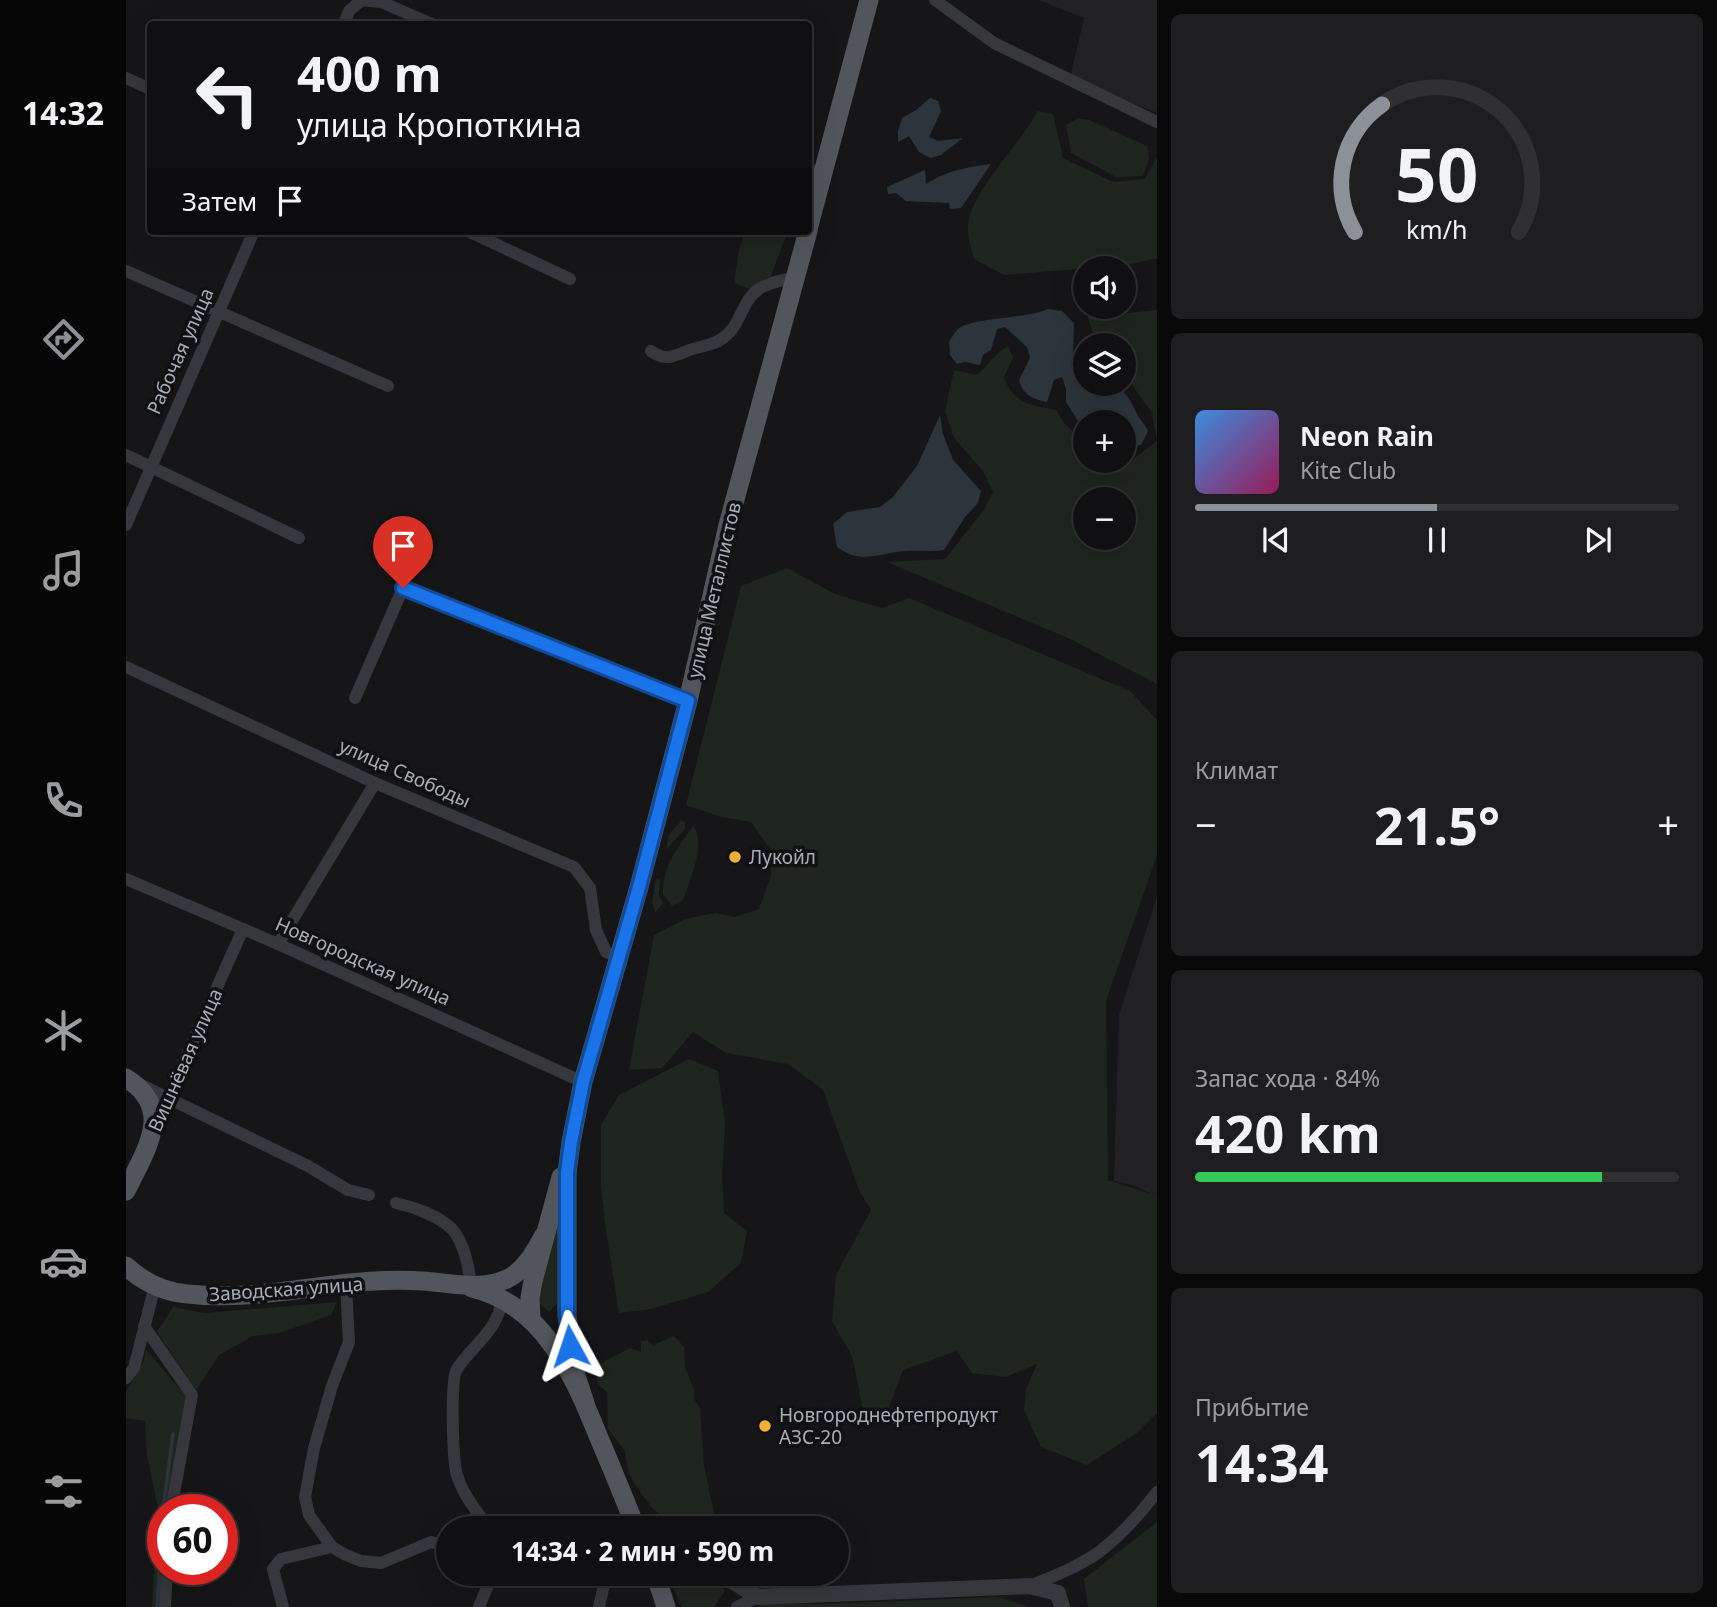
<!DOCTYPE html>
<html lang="ru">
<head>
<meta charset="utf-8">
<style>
  :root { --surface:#101012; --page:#1e1e20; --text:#f1f3f6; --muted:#9c9d9f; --line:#303032; --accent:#8c9099 }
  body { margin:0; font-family:"Noto Sans",sans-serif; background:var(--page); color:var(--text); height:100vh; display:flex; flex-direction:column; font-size:26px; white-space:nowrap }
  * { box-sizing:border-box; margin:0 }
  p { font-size:23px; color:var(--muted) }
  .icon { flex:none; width:38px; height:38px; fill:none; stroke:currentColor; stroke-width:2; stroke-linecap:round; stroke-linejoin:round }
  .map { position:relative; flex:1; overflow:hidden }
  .sheet { display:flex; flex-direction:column; gap:14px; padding:14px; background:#09090a; width:560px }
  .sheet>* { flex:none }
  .guide { position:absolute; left:21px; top:21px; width:665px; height:214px; border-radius:7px; box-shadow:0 7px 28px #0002,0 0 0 2px var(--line); background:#101012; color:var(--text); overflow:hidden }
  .controls { position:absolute; left:947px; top:256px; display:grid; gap:14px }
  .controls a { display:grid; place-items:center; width:63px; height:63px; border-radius:50%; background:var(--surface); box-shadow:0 7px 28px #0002,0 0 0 2px var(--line); font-size:35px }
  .speed { position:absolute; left:21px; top:1494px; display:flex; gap:14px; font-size:35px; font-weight:700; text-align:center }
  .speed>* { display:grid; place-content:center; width:91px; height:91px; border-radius:50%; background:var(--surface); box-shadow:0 7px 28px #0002,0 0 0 2px var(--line); line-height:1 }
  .speed .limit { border:10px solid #d22; background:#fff; color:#111 }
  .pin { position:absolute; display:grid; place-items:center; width:60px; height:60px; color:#fff; margin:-72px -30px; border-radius:50% 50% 50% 0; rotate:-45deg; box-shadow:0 0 7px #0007 }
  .pin .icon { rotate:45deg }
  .me { position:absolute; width:77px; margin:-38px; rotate:355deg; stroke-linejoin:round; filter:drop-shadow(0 0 5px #0008) }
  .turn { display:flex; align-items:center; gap:24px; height:147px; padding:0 35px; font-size:32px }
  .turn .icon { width:91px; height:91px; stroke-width:2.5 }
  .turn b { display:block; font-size:49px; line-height:60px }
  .then { display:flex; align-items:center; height:66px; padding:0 35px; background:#0003; gap:14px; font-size:26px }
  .big { font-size:52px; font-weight:700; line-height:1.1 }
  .sheet .card { flex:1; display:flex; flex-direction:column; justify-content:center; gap:10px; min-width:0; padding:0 24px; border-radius:10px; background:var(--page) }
  .sheet .dial { align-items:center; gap:0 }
  .dial svg { height:182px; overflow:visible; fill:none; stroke:var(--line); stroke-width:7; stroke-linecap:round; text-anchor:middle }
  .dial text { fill:var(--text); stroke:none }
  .song { display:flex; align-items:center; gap:21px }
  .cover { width:84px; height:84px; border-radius:10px; background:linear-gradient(135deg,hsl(210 70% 55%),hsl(330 70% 35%)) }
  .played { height:7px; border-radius:4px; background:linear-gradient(90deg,var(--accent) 50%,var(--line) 50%) }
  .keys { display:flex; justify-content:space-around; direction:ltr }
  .heat { display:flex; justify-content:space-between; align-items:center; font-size:38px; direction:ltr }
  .charge { height:10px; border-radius:5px; background:linear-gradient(90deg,#34c759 84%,var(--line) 0) }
  .trip { position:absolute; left:310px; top:1516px; width:413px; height:70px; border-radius:35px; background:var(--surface); box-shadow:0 7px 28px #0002,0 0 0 2px var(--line); font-weight:700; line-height:70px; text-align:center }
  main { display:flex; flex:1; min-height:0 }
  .tabs { display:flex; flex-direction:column; width:126px; justify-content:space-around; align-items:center; background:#060607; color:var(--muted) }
  .tabs .icon { width:49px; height:49px }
  .tabs .on { color:var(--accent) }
  .tabs b { font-size:32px; color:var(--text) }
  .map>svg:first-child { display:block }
  .built { fill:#222225 }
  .green { fill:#1e261f; fill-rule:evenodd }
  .water { fill:#2c353c }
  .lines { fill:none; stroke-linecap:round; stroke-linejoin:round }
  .stream { stroke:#2c353c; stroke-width:3.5 }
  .minor { stroke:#37383d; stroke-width:12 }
  .tertiary { stroke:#37383d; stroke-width:16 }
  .primary { stroke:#53555c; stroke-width:19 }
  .route-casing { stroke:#114b97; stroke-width:18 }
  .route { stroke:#1a73e8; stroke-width:12 }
  .poi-dot { fill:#f2b134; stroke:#111113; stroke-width:2.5 }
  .labels { text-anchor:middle; stroke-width:7; stroke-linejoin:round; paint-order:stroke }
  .street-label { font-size:19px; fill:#a8adb8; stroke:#111113 }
  .poi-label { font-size:19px; fill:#a8adb8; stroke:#111113; text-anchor:start }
</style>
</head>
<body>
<main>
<nav class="tabs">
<b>14:32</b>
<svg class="icon on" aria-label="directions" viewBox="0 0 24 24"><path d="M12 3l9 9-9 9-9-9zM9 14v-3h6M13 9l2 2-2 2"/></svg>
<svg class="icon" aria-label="music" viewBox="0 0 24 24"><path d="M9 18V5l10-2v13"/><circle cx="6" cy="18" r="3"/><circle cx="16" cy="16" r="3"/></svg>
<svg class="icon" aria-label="phone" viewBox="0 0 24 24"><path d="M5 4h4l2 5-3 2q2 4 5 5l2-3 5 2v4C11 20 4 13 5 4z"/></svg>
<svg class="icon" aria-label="climate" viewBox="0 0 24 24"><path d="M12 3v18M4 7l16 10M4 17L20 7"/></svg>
<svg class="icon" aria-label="car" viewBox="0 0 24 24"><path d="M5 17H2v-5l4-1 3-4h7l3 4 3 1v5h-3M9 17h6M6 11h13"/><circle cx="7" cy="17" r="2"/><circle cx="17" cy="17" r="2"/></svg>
<svg class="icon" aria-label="filters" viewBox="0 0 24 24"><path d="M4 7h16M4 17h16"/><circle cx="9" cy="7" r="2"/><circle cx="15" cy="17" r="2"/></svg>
</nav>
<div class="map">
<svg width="1031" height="1607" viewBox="0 0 1031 1607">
  <rect width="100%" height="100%" fill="#161618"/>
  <g class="built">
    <path d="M912,0H1031V113L944,78L958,18Z"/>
    <path d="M1031,896V1197L1007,1185L988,1181L993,1015Z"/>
  </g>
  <g class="green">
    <path d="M912,111L927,114L937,158L987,182L1019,179L1031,157V258L1001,265L878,275L848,259C846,249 841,236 842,227C843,193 895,143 912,111Z"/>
    <path d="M952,118L963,120L1021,146L1023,158L1017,176L990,177L945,153L940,125Z"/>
    <path d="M620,231H662L643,281L623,289L608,283L613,249Z"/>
    <path d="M1031,310V440L1026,413L998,374V345H971L962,317Z"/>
    <path d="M882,346L887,358L878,377C888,404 904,405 930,410L939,424L959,443V460H998V458L1006,460L1031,441V684L942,638L761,562L819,559L857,511L867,492L857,471L828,438L819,411L828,370L851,375C862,366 869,353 882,346ZM959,499H998V537H959Z"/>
    <path d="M661,568L709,594L756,608L783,598L1004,691L1031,720V855L980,1001L982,1180L1031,1196V1413L1011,1433L961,1465L915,1447L898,1410L900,1389L911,1364L880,1377L846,1373L831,1351L777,1370L761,1413L738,1415L726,1356L706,1321L710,1275L745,1210L733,1190L697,1090L662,1064L600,1053L567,1032L536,1068L503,1070L528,935L559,919L589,913L609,917L633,909L645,876L644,849L625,822L592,816L560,805L615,586Z"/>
    <path d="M555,821L559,822V829L540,850L543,835Z"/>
    <path d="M567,826C581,844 564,877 559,896L555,902L546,906L537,894C536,867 552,847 567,826Z"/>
    <path d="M530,879L534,880L533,896L537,903L529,913L526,902Z"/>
    <path d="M563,1059L592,1071L599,1124L596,1176L598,1213L621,1231L615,1263L582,1292L525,1309L493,1313L480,1231L475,1187V1125L493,1095Z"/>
    <path d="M435,1213L433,1301L423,1312L413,1303L415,1283Z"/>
    <path d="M211,1302L205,1315L153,1333L127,1336L93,1355L70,1390L31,1332L47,1307L79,1313Z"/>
    <path d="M548,1336L558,1347L559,1367L568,1390V1399L574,1408L578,1465L591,1528H552L527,1509L510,1486L502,1471L499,1451L482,1429L481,1392L472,1384L470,1366L504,1348L515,1352V1342L521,1340L527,1345Z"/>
    <path d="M20,1349L61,1398L41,1510H37V1570L33,1607H26L32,1508L21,1456L19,1421L0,1418V1392L17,1363Z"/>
    <path d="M1031,1522V1607H962L958,1579Z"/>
    <path d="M540,1573C562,1573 584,1570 599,1591L588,1607H556Z"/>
    <path d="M873,1597L903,1607H631L644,1602L695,1604Z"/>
  </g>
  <g class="water">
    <path d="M804,98L812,101L815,111L803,137L812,141L837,138L815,155L804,158L793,152L783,136L772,142V131L776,118L790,110Z"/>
    <path d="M865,164L835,208L824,209L823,203L780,201L770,193L762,194L761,187L799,170L800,184C820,171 841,167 865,164Z"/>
    <path d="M922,309L936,311L948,323L947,353L949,368H959V383H984V386C999,389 1004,399 1010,412C1013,419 1019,424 1022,431L1015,445L998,447V422H959V429L956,427L940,402V389L936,377L928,380L921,402C907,399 897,395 893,380L904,358L901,347L879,327L871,329L865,350L857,355L854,365L839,362L831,364L824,355L823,342C826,338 829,331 833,328C851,317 899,319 922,309Z"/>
    <path d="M814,415L817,434L827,460L855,491L852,503L839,517L818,550C805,552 792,550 779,551C753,553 735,565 711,547L707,524L721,512L754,507L767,497L791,466Z"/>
  </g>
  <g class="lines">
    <g class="stream">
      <path d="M37,1510L47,1434"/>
      <path d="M31,1607L37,1516"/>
    </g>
    <g class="minor">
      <path d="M233,0L255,2L306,24"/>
      <path d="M809,0L868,43L1031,122"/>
      <path d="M218,24L223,11L236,0"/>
      <path d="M0,78L24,89"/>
      <path d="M682,170L697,172"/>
      <path d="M342,231L444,279"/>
      <path d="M0,271L262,386"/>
      <path d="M525,351C539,361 546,357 561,351C573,346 587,346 597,338C615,326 615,301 633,289C643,282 658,280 670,277"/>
      <path d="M0,455L173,538"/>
      <path d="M0,525L128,231"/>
      <path d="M0,667L249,783L448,867L464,888L470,930L480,952L492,957"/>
      <path d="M229,698L277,588L562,701"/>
      <path d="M0,879L152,944L457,1082"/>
      <path d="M152,944L249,783"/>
      <path d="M13,1084L182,1166L222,1190L243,1195"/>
      <path d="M30,1124L117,929"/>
      <path d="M270,1203C288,1207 313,1216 326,1229C339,1243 343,1271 346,1289"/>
      <path d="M18,1326L66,1395L45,1510"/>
      <path d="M0,1378L8,1368L29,1285"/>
      <path d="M363,1528C351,1512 334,1491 330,1471C327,1456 324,1379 331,1369C345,1347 378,1325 375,1296"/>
      <path d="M206,1547L220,1555L235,1561L255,1563L305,1542L322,1547"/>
      <path d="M430,1573L480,1576"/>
      <path d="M903,1586C926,1577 952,1567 973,1552C994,1536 1015,1513 1031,1492"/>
      <path d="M39,1607L41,1570"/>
      <path d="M157,1607L147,1569L155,1559L206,1547L183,1515L179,1497L188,1448L206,1386L223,1342L220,1285"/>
      <path d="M353,1607L367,1573"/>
      <path d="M473,1607L480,1576L531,1578"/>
      <path d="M611,1607L632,1597"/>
    </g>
    <path class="tertiary" d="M593,1573L632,1597L903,1586L932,1593L936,1607"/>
    <g class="primary">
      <path d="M682,229L743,0"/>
      <path d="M0,1078C50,1109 19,1151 0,1191"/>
      <path d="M0,1266C17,1282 39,1292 62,1294C140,1303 219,1275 297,1281C324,1283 355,1291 381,1279C399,1270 409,1252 418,1235"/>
      <path d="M346,1288C418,1305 448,1376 473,1438C486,1468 498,1498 510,1528"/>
      <path d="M405,1319L404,1298L407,1281L435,1177"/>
      <path d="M459,1403L450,1376L441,1316V1173L445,1142L457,1082L513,887L562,701L602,525L682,231"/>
      <path d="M529,1573L540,1607"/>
    </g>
  </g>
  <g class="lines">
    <defs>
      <path id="route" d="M277,588L562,701L513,887L457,1082L445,1142L441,1173V1316L444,1346"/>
    </defs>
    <use href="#route" class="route-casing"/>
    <use href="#route" class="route"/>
  </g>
  <g class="poi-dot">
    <circle cx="609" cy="857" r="7"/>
    <circle cx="639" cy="1426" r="7"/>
  </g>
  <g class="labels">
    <g class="street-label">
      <text transform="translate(54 351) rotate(-66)" y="7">Рабочая улица</text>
      <text transform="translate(588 590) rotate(-77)" y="7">улица Металлистов</text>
      <text transform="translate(279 773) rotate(24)" y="7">улица Свободы</text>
      <text transform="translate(237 961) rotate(24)" y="7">Новгородская улица</text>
      <text transform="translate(59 1060) rotate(-66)" y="7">Вишнёвая улица</text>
      <text transform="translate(160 1289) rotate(-4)" y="7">Заводская улица</text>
    </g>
    <g class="poi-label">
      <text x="623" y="864">Лукойл</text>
      <text x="653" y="1422">Новгороднефтепродукт<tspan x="653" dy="22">АЗС-20</tspan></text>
    </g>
  </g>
</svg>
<div class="controls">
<a><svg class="icon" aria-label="sound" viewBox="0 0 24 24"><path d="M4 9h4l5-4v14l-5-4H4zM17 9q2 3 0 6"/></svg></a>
<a><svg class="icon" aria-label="layers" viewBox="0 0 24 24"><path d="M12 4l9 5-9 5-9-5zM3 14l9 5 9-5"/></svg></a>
<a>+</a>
<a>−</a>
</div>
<div class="speed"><div class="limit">60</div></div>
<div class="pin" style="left:277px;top:588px;background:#d93025"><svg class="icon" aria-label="arrive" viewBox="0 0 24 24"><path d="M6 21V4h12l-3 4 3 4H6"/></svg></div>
<svg class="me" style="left:444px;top:1346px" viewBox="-20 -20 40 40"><path d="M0-17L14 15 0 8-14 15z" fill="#1a73e8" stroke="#fff" stroke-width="4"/></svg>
<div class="trip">14:34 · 2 мин · 590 m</div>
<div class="guide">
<div class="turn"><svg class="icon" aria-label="left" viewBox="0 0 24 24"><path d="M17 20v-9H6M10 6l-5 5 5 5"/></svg><div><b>400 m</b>улица Кропоткина</div></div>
<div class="then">Затем<svg class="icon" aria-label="arrive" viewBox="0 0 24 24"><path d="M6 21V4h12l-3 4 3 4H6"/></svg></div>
</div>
</div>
<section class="sheet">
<div class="card dial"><svg viewBox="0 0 100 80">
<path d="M14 69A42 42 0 1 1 86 69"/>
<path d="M14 69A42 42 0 0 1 26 13" stroke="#8c9099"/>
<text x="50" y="56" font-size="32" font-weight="700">50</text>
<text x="50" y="72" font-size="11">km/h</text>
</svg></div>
<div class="card">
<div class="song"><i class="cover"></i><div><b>Neon Rain</b><p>Kite Club</p></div></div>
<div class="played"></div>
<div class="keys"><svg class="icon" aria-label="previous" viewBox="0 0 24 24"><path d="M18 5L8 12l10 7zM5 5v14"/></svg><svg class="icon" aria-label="pause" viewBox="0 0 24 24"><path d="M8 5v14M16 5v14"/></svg><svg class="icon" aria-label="next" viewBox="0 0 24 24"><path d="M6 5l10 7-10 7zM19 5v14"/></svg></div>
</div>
<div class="card"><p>Климат</p>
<div class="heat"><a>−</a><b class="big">21.5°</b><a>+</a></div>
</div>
<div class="card"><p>Запас хода · 84%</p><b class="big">420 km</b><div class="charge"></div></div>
<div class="card"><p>Прибытие</p><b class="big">14:34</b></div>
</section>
</main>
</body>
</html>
